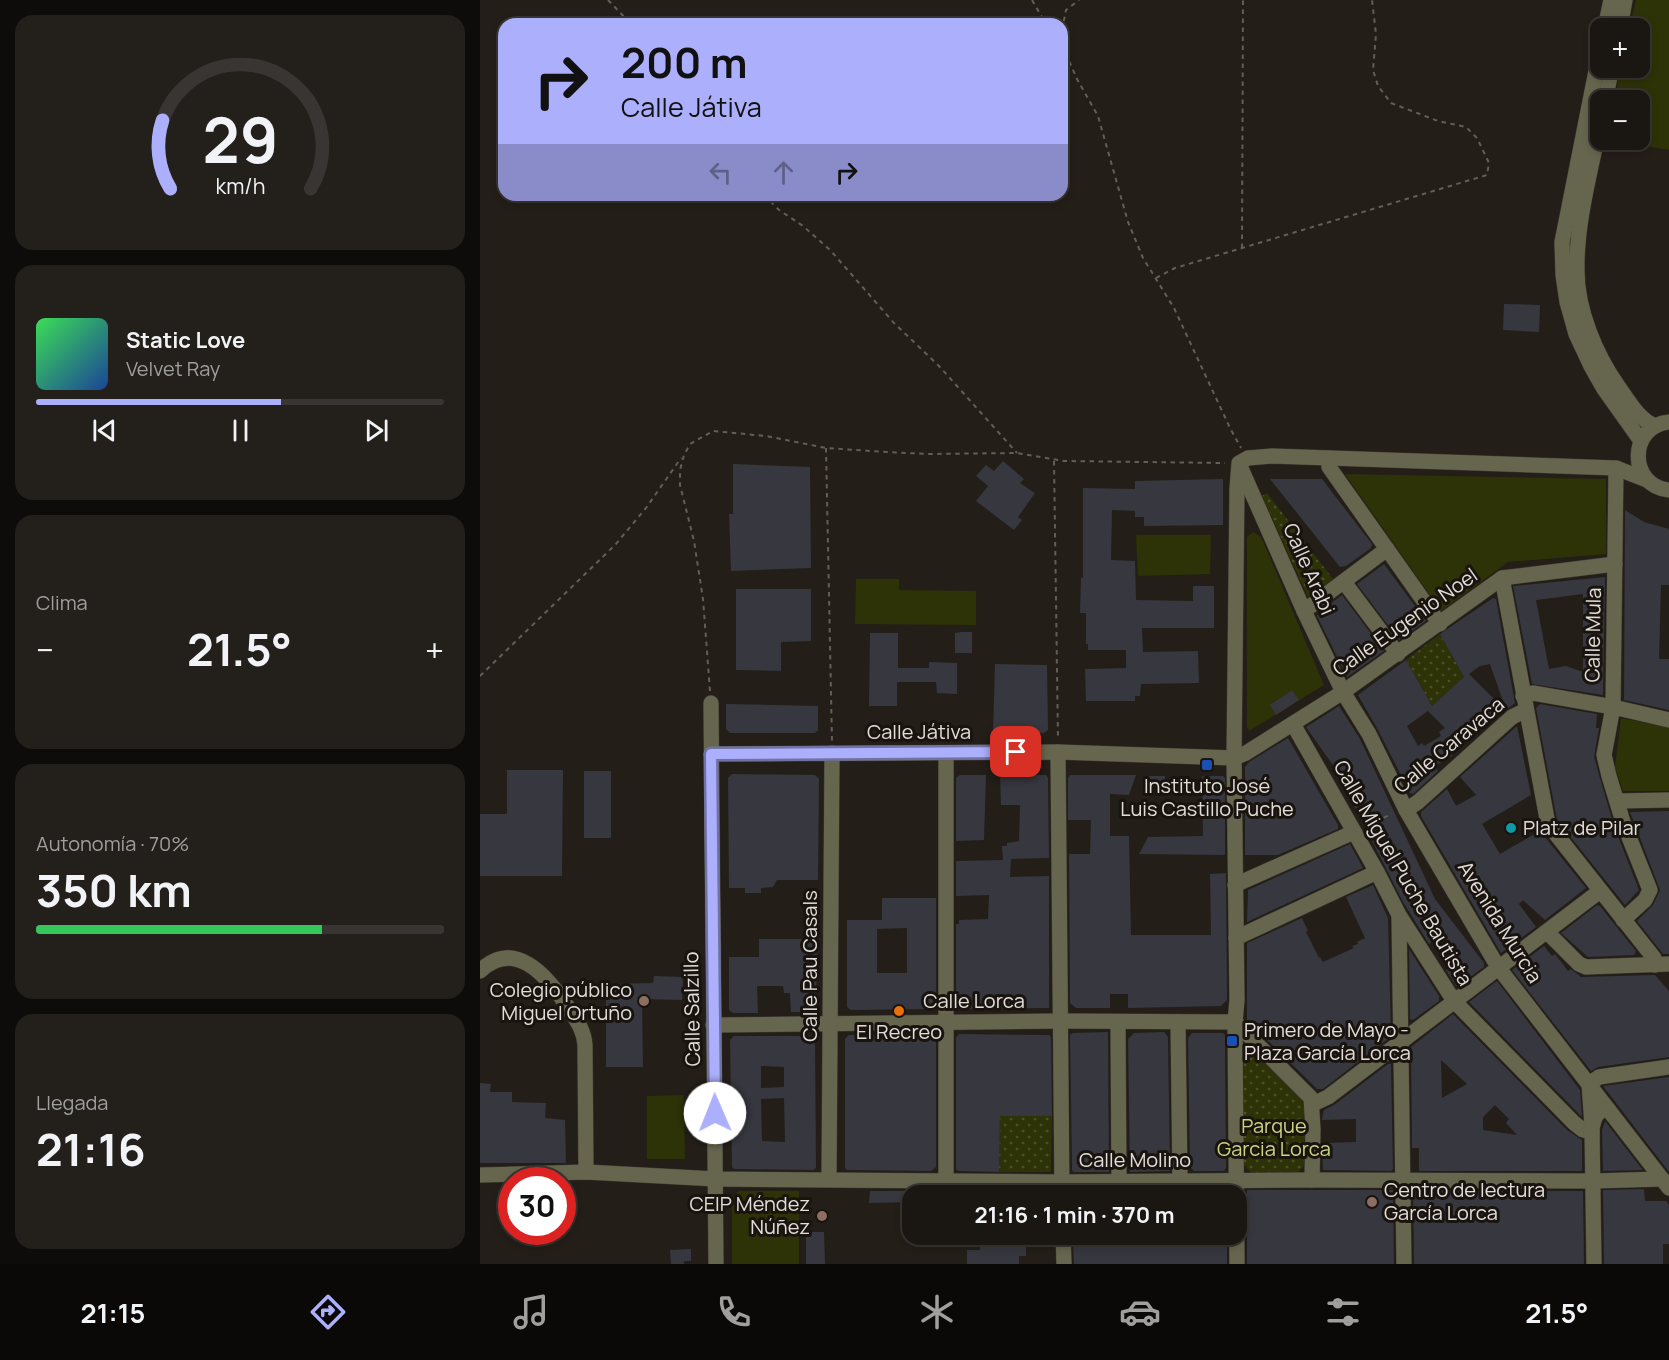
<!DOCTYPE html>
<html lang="es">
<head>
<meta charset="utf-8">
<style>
  :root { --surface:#1a1612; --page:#231f1b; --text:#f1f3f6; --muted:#9f9f9f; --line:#383532; --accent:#acaffb }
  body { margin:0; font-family:Manrope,sans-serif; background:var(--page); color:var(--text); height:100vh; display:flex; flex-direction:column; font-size:22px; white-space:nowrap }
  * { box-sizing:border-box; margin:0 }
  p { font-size:20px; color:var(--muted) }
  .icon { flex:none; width:33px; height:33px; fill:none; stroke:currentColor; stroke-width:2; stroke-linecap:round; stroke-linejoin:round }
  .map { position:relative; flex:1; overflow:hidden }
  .side { display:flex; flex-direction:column; gap:15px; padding:15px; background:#0e0c0a; width:480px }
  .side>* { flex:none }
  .banner { position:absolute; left:18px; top:18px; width:570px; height:183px; border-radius:18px; box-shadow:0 3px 9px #0003,0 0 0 2px var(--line); background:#acaffb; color:#111; overflow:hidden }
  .fabs { position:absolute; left:1110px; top:18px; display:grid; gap:12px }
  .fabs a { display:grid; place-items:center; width:60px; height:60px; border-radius:12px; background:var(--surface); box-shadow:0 3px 9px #0003,0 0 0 2px var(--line); font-size:30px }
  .speed { position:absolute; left:18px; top:1167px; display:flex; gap:12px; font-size:30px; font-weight:700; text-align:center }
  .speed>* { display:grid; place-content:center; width:78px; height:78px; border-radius:50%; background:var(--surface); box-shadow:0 3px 9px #0003,0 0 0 2px var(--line); line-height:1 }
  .speed .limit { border:9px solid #d22; background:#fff; color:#111 }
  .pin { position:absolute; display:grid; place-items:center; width:51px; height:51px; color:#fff; margin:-26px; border-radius:12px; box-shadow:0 3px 9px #0006 }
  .me { position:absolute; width:66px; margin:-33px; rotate:359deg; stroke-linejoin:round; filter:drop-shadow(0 0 4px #0008) }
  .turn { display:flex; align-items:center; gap:21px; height:126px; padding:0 24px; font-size:27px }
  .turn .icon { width:78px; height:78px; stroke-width:2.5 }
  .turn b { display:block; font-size:42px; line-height:51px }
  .lanes { display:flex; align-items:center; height:57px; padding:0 24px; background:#0003; justify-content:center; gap:30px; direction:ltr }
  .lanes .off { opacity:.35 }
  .big { font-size:45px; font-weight:700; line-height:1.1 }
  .side .card { flex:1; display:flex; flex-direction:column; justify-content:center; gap:9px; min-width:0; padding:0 21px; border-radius:18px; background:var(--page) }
  .side .dial { align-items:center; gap:0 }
  .dial svg { height:156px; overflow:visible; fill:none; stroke:var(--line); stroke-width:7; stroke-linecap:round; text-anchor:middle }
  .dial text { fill:var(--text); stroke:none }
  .song { display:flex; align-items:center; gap:18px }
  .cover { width:72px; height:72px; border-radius:9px; background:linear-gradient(135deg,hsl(130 70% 55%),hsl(220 70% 35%)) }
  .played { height:6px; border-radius:3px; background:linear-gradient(90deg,var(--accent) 60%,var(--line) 60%) }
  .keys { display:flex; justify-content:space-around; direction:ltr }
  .heat { display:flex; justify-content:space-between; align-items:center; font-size:33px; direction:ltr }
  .charge { height:9px; border-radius:4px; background:linear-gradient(90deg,#34c759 70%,var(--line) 0) }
  .trip { position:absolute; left:422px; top:1185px; width:345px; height:60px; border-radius:18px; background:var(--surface); box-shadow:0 3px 9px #0003,0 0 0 2px var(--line); font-weight:700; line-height:60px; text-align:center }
  .tab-bar { display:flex; height:96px; justify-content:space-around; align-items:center; background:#0a0907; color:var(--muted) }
  .tab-bar .icon { width:42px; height:42px }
  .tab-bar .current { color:var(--accent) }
  .tab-bar b { font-size:27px; color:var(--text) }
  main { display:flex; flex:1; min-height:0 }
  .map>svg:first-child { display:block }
  .green { fill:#2d3207 }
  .park { fill:url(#park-dots) }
  .building { fill:#37373f; fill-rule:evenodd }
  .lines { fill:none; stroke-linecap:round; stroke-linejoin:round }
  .minor-casing { stroke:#3e3933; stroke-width:16 }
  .path { stroke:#635e59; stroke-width:2; stroke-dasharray:4.5 4.5; stroke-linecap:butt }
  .minor { stroke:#66654e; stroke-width:15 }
  .route-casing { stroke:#7072a3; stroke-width:15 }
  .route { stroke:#acaffb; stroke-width:10 }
  .transit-dot { fill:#1a4fb4; stroke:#1a140f; stroke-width:2 }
  .culture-dot { fill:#0f9aa8; stroke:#1a140f; stroke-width:2 }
  .education-dot { fill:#8d6e63; stroke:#1a140f; stroke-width:2 }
  .food-dot { fill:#e8710a; stroke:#1a140f; stroke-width:2 }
  .labels { text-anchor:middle; stroke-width:6; stroke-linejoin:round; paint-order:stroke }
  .street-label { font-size:20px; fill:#e1ddda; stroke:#1a140f }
  .poi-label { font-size:20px; fill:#e1ddda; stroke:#1a140f; text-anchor:start }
  .park-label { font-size:20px; fill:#cad682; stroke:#1a140f }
</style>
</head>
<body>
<main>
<section class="side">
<div class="card dial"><svg viewBox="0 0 100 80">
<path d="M14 69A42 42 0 1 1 86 69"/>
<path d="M14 69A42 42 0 0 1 10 34" stroke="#acaffb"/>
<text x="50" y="56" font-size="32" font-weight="700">29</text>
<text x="50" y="72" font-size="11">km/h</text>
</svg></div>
<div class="card">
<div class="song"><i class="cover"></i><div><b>Static Love</b><p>Velvet Ray</p></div></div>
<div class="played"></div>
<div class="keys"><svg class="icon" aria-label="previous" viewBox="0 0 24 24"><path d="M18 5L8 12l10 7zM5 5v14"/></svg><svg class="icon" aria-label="pause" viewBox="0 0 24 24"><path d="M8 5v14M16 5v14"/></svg><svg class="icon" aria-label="next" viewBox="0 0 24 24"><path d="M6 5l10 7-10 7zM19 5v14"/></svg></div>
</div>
<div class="card"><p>Clima</p>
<div class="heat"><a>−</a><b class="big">21.5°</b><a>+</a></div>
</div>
<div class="card"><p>Autonomía · 70%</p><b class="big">350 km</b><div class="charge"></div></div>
<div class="card"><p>Llegada</p><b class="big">21:16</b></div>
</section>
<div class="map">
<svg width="1189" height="1264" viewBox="0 0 1189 1264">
  <defs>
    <pattern id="park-dots" width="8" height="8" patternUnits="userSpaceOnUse" patternTransform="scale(1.5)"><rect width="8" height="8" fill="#2d3207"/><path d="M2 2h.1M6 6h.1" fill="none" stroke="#4b4f2b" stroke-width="1.8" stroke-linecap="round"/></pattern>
  </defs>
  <rect width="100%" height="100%" fill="#231e18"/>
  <g class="green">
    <path d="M1156,0H1189V150L1128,140H1160V100H1134L1141,68H1160V28H1149Z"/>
    <path d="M865,474L1126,479V554L1028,562L961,611Z"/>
    <path d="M773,532L780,536L783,541L844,685L769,731L767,727V537Z"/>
    <path d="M656,535H731L730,574L658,576Z"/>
    <path d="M376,579H419V590L496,591V625L375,624Z"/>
    <path d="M1141,718L1189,727V791H1143L1135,767Z"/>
    <path d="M204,1095L205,1159H167V1096Z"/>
    <path d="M259,1191H319V1264H252V1198Z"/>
  </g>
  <g class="park">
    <path d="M787,493L853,579L828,597L782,496Z"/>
    <path d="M960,634L984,677L952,706L926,660Z"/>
    <path d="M772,1050L821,1098L825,1110L824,1166L816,1174L771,1173L764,1165V1053Z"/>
    <path d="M520,1116H572L571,1172H519Z"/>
  </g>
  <g class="building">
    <path d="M1024,304L1060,305L1059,332L1023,330Z"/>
    <path d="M523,461L544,479L540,483L555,493L538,517L542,520L534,530L496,501L508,486L496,476L506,465L514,471Z"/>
    <path d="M253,464L330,467L331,568L251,571L249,514H253Z"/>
    <path d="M743,479V525L664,526V517H655V511L632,510L631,560L655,561L656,600L713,601V586H734V628H662L663,652L718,651L719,683L661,684L660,696H655V701H606L605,669L646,668V650H608V644H606V613H600L601,578H603V488L655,489V481Z"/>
    <path d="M790,479H842L892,544L891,548L866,566L860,567Z"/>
    <path d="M1145,510L1164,522L1189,529V585H1181L1179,659H1189V710L1144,700Z"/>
    <path d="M904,564L946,621L919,640L877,584Z"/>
    <path d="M1125,577L1123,695L1052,684L1033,586ZM1103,594V672L1086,666L1069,669L1056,600Z"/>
    <path d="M256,589H331V641L301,642V671L256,670Z"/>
    <path d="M862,595L904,651L867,677L837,616L838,613Z"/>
    <path d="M1013,598L1016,599L1035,703L1026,710L1010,664L1000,666L989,674L1024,709L1000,723L1002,727L985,737L987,741L970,751L972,756L955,766L958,771L933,794L930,793L898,730L878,695L926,660L952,706L984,677L960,634ZM948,711L965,728L959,732L961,736L944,746L942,743L938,746L927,726Z"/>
    <path d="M482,632H492V653H475V633Z"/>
    <path d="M390,633H418V668H449V662L477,663V694L457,693L456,682H417V706H389Z"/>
    <path d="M515,664L567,665L568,730L564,733L513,732Z"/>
    <path d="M812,690L819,700L796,715L790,705Z"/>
    <path d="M246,704L338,706V730L335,733H250L246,729Z"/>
    <path d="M1060,704L1117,714L1116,728H1119L1114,757L1120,778L1134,826L1159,890L1145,905L1077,820L1056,708Z"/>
    <path d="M859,706L880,739L955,899L1004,963V967L978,986H976L966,970L974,964L954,940L949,944L923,902L855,768L826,727Z"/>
    <path d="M1037,726L1051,795L1002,824L1020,854L1060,831L1106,888L1065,920L1043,900L1039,904L1056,927L1021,953L941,816V812L967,789L976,806L996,795L980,777Z"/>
    <path d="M808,738L858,825V829L798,855H765V767L769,762Z"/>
    <path d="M27,770H83L82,876H0V814H27Z"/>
    <rect x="104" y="771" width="27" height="67"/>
    <path d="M252,774L335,775L339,779L338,880H297L293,887L281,888V893H265V888H249L248,778Z"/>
    <path d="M480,775H506L504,840L476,841V778Z"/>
    <path d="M520,775H566L568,778L569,858L531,859L530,877L569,876V1008L478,1009L476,1007V924H479V920L508,919L509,895L476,896V861L523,860L522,846H527V843L539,841L540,805H521Z"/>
    <path d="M590,775H656L649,795L630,794V836H649L651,935H731L730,874L746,873L747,1000L741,1006L648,1008V994H630V1008H596L590,1003L589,854H610L611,820H588V778Z"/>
    <path d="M665,776H685V786H672Z"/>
    <path d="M722,776H743L745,778V855L659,854L668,837L723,836Z"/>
    <path d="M1189,811V954H1183L1157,921L1173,905L1180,890L1150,812Z"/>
    <path d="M870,844L883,868L767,922L768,890Z"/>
    <path d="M893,885L908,918L911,1035L909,1038L843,1089H837L767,1020V943L822,918L828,931L826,932L839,958L840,957L843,962L874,948L872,946L878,944L877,942L885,938L866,897Z"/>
    <path d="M402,898H456V1004L452,1009L371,1010L367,1007V920H402ZM427,928V973H397V929Z"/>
    <path d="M1117,905L1120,906L1156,951L1154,955L1108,957L1081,933Z"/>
    <path d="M279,939H337L336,1006L332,1012H311L310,993H304L303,986H277L278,1013H253L249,1010V957H279Z"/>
    <path d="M1064,946L1072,956L1075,954L1088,971L1091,969L1101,977L1175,975L1189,991V1057L1118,1067L1111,1071L1032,970Z"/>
    <path d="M929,949L959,996V1001L933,1020L930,1019Z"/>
    <path d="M174,976L203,977L202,1000L162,999L163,1067H126V984L173,983Z"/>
    <path d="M1017,981L1100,1090L1102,1117L989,1002Z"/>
    <path d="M973,1014L1087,1130L1102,1140V1171H939V1148H932L931,1047ZM961,1060L987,1084L962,1098ZM1015,1105L1029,1119L1026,1123L1037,1135L1003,1130V1117Z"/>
    <path d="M628,1032L629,1172H593L592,1170L590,1035L593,1033Z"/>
    <path d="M684,1032L688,1037L690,1171L650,1172L648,1039L654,1033Z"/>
    <path d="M712,1033H743L745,1035L746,1168L744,1171H714L710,1167L708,1038Z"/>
    <path d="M452,1034L456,1038V1167L451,1171L367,1170L365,1168V1039L369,1035Z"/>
    <path d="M479,1034L569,1035L571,1037L572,1116H520L519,1172L478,1171L476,1169V1038Z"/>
    <path d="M254,1036H332L335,1040L336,1168L333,1170L254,1169L252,1167L250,1040ZM281,1066L304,1067V1087L281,1088ZM304,1098L305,1142L282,1141L281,1099Z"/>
    <path d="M908,1064H911L913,1169L911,1171L843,1170L842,1143L876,1142V1119L842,1120L844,1110L854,1105Z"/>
    <path d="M1189,1077V1172L1123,1086Z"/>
    <path d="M0,1083L11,1084L10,1092H32V1102L66,1103L65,1118L85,1120L86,1163H0Z"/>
    <path d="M1125,1121L1162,1169V1170L1123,1171L1122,1130Z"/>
    <path d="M1164,1189L1165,1201H1186L1189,1205V1244H1183V1264H1124L1123,1190Z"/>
    <path d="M767,1190H913L914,1264H767Z"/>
    <path d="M933,1190L1103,1191L1104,1264H934Z"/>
    <path d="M390,1191H432V1202L389,1203Z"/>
    <path d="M630,1191V1196H592V1192Z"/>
    <path d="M326,1232H344L345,1264H326Z"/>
    <path d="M500,1234H559V1246H546V1256H539V1264H487V1250H500Z"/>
    <path d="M612,1234H747V1264H594L593,1244L596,1237H612Z"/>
    <path d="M211,1249V1261H204V1264H191L190,1250Z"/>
  </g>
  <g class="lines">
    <defs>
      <g id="minor">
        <path d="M1125,28L1131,0"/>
        <path d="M1140,28L1145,0"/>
        <path d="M1120,51L1082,242L1083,275L1087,302L1096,334L1111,366L1124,389L1161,441"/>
        <path d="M1125,100L1132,68"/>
        <path d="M1120,123C1111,171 1096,222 1097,271C1097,310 1116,355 1138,386C1148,400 1158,419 1175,426"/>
        <path d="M1189,422C1148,426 1148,486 1189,490"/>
        <path d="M848,458L849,467L960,624"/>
        <path d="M760,466L824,611L863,692L889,734L926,810L1018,967L1189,1188"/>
        <path d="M1136,468L1133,707L1124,755L1129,776L1143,822L1170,890L1165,900L1143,920"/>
        <path d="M1022,578L1068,824L1174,958L1175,965"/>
        <path d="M864,582L918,654"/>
        <path d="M824,611L907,549"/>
        <path d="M1043,696L1053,693L1133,707L1189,720"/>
        <path d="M231,703L236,1264"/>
        <path d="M813,724L897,872L919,915L974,1001L1094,1123L1103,1130L1112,1132"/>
        <path d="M578,752L582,1196"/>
        <path d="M466,753V1181"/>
        <path d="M231,754L578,752L754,758L766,753L863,692L1022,578L1135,564"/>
        <path d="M1137,801L1189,800"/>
        <path d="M926,810L938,802L1032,717L1046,710"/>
        <path d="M755,885L874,832"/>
        <path d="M919,916L924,1264"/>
        <path d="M1067,932L1099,964L1106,967L1189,964"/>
        <path d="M756,938L897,872"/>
        <path d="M0,971C34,938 66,975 85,1003C94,1017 104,1028 105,1045L106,1172"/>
        <path d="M638,1022L639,1181"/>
        <path d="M698,1022L700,1181"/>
        <path d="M233,1025L580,1021L755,1022L831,1098L833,1129L832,1180"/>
        <path d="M833,1104L848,1097L1120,891"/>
        <path d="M1112,1126L1109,1084L1119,1077L1189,1067"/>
        <path d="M0,1175L106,1172L236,1179L582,1182L832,1180L1113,1181L1182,1179"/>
        <path d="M349,1178L352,753"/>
        <path d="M583,1234L584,1264"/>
        <path d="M757,1264L755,1022L757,1000L754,758L757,488L759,463L768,458L792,456L1136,468L1167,480"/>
        <path d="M1114,1264L1112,1129C1114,1119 1116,1110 1128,1109"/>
      </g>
    </defs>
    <use href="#minor" class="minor-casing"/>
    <g class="path">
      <path d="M128,0L151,24"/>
      <path d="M552,0L566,24"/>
      <path d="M582,30L586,10L599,0"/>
      <path d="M582,45L597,79L618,116L648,222L663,258L694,308L750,428L761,448"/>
      <path d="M284,195L299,210L323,226L351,251L414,323L459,366L537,453"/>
      <path d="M762,248L763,0"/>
      <path d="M676,278L695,268L1007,175L1009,163L997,138L986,127L958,121L911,103L898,86L893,70L896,34L892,0"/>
      <path d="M346,448L352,742"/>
      <path d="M574,461L578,740"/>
      <path d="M0,676L135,545L166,508L201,458"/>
      <path d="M230,691L223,599L214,541L200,485V470L204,455L210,444L233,431L286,436L346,448L406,452L449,454L537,453L584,461L745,463"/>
      <path d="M887,825L912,814"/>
    </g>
    <use href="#minor" class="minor"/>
  </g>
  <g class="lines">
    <defs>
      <path id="route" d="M235,1113L231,754L536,752"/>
    </defs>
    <use href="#route" class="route-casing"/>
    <use href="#route" class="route"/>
  </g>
  <g class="transit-dot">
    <rect x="721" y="759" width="12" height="12" rx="3"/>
    <rect x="746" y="1035" width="12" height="12" rx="3"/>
  </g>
  <circle class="culture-dot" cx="1031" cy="828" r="6"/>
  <g class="education-dot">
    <circle cx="164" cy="1001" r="6"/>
    <circle cx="892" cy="1202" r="6"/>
    <circle cx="342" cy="1216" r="6"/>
  </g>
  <circle class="food-dot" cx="419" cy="1011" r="6"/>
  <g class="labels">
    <g class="street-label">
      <text transform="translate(829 569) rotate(66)" y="7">Calle Arabi</text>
      <text transform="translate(925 622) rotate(-35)" y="7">Calle Eugenio Noel</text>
      <text transform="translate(1113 635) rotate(-89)" y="7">Calle Mula</text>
      <text x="439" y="739">Calle Játiva</text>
      <text transform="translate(969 745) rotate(-40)" y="7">Calle Caravaca</text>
      <text transform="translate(923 873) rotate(60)" y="7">Calle Miguel Puche Bautista</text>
      <text transform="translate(1020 922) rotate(58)" y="7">Avenida Murcia</text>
      <text transform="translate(330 966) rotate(-90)" y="7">Calle Pau Casals</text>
      <text x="494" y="1008">Calle Lorca</text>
      <text transform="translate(212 1009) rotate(-91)" y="7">Calle Salzillo</text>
      <text x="655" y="1167">Calle Molino</text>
    </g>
    <g class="poi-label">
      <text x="727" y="793" text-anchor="middle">Instituto José<tspan x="727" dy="23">Luis Castillo Puche</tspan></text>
      <text x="1043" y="835">Platz de Pilar</text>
      <text x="152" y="997" text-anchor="end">Colegio público<tspan x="152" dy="23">Miguel Ortuño</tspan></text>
      <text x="764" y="1037">Primero de Mayo -<tspan x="764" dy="23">Plaza García Lorca</tspan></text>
      <text x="419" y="1039" text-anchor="middle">El Recreo</text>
      <text x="904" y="1197">Centro de lectura<tspan x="904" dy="23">García Lorca</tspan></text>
      <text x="330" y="1211" text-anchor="end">CEIP Méndez<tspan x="330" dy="23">Núñez</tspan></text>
    </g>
    <g class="park-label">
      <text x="794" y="1133">Parque<tspan x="794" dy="23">Garcia Lorca</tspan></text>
    </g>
  </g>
</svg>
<div class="fabs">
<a>+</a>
<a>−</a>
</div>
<div class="speed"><div class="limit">30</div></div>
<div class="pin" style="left:536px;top:752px;background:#d93025"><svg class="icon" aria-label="arrive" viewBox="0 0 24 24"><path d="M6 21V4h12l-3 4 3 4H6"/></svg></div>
<svg class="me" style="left:235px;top:1113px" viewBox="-20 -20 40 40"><circle r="19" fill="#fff"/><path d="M0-13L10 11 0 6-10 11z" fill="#acaffb"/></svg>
<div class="trip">21:16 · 1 min · 370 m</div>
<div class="banner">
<div class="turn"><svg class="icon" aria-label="right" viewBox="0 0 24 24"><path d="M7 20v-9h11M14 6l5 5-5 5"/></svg><div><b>200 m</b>Calle Játiva</div></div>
<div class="lanes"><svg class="icon off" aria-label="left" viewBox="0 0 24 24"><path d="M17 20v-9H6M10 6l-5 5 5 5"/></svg><svg class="icon off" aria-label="ahead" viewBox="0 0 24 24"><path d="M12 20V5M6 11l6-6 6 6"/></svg><svg class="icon" aria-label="right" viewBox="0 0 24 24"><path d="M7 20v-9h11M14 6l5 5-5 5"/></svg></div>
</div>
</div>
</main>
<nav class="tab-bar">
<b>21:15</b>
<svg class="icon current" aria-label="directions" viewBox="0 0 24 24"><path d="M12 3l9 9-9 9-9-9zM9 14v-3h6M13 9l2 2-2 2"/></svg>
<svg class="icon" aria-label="music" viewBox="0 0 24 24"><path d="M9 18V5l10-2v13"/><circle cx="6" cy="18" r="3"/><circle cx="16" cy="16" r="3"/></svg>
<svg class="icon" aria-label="phone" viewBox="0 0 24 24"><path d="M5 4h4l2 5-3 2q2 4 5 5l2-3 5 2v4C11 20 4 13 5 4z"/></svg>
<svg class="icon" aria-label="climate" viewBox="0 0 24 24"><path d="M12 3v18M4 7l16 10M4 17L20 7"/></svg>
<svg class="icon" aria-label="car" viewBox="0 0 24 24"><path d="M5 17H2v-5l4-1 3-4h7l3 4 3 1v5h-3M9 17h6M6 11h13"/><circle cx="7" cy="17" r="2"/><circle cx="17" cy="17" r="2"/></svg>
<svg class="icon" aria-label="filters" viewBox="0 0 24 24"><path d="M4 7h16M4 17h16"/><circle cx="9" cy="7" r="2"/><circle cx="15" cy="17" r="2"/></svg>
<b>21.5°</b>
</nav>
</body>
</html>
